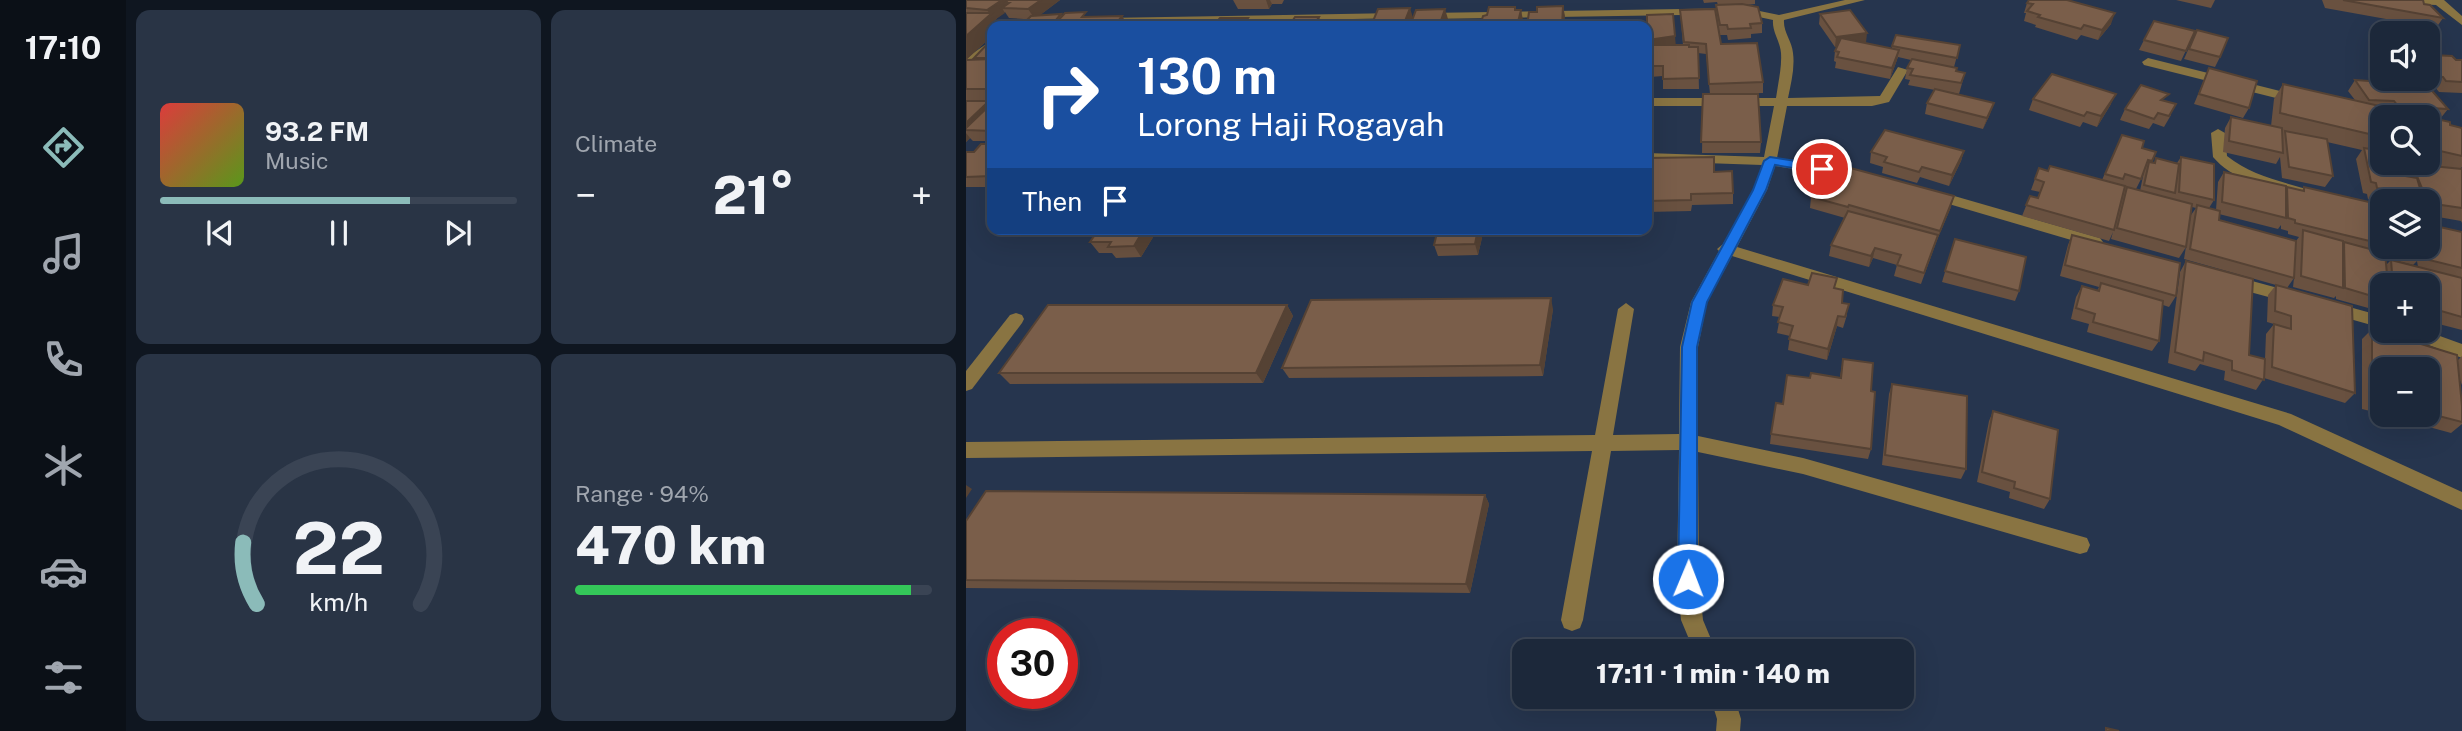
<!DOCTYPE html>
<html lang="en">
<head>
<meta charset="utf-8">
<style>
  :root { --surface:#1c283a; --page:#293445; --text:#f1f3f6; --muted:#a0a6af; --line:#3a4454; --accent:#8bbbb9 }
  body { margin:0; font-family:"Public Sans",sans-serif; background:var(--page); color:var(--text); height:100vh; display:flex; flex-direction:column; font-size:26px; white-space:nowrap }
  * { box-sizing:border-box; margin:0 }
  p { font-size:23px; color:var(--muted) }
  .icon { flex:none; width:38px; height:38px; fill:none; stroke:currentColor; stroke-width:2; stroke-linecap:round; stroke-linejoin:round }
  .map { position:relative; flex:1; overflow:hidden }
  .sheet { display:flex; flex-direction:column; gap:10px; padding:10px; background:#0f1620; width:840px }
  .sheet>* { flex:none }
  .hud { position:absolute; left:21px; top:21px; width:665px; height:214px; border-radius:14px; box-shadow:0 7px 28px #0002,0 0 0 2px var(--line); background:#1a4fa0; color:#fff; overflow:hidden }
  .buttons { position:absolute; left:1404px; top:21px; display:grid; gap:14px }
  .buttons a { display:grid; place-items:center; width:70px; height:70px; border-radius:14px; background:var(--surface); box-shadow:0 7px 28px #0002,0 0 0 2px var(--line); font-size:35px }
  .speed { position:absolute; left:21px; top:618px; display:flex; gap:14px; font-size:35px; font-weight:700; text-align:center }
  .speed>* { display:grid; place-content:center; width:91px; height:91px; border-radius:50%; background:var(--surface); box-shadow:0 7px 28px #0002,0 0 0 2px var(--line); line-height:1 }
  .speed .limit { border:10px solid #d22; background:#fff; color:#111 }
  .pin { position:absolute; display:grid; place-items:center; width:60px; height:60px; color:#fff; margin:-30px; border:4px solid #fff; border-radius:50%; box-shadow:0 2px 7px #0007 }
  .me { position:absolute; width:77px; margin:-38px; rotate:1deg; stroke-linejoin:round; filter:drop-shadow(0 0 5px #0008) }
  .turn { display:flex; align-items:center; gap:24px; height:147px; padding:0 35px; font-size:32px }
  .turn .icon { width:91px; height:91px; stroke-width:2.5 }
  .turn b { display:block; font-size:49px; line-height:60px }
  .then { display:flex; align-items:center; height:66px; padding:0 35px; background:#0003; gap:14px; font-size:26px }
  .big { font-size:52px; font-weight:800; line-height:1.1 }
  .sheet .widget { flex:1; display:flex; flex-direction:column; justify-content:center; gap:10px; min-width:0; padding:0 24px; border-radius:14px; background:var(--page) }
  .sheet .dial { align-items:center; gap:0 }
  .dial svg { height:182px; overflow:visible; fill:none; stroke:var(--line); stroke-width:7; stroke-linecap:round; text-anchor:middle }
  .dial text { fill:var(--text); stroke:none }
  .song { display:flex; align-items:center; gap:21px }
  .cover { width:84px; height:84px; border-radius:10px; background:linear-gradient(135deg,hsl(0 70% 55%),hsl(90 70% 35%)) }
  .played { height:7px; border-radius:4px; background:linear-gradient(90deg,var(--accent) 70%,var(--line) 70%) }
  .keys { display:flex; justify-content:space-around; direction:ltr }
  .heat { display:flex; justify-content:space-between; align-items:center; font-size:38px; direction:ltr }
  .charge { height:10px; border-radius:5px; background:linear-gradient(90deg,#34c759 94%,var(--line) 0) }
  .sheet .tiles { flex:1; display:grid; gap:10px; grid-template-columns:repeat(2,1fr) }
  .trip { position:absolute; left:546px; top:639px; width:402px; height:70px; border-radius:14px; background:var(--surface); box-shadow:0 7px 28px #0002,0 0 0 2px var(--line); font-weight:800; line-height:70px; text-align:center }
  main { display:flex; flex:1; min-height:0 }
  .dock { display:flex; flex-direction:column; width:126px; justify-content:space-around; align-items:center; background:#0b1017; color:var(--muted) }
  .dock .icon { width:49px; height:49px }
  .dock .active { color:var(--accent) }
  .dock b { font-size:32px; color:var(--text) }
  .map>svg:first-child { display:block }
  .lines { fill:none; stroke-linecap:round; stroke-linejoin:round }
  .minor { fill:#897442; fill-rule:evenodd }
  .wall { fill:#695140; fill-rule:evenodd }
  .shaded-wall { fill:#554234 }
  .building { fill:#7a5e4a; stroke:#554234; stroke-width:2 }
  .route { fill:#1a73e8; stroke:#114b97; stroke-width:2 }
</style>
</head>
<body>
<main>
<nav class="dock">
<b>17:10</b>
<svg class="icon active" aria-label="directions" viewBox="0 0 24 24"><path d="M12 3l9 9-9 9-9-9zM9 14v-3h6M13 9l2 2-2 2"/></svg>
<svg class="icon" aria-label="music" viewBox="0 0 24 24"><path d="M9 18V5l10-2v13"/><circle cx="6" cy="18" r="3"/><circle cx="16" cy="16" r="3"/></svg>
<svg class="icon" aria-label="phone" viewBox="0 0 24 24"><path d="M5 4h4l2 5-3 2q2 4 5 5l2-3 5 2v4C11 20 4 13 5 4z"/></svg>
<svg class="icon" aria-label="climate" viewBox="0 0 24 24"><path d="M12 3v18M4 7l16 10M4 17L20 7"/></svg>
<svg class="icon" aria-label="car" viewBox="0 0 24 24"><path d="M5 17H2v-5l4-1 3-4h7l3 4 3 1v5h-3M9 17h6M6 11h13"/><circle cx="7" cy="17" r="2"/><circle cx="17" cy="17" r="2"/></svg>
<svg class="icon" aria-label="filters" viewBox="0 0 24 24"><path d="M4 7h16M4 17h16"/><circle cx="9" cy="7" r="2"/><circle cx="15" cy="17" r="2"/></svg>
</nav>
<section class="sheet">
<div class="tiles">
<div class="widget">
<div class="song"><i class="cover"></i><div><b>93.2 FM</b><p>Music</p></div></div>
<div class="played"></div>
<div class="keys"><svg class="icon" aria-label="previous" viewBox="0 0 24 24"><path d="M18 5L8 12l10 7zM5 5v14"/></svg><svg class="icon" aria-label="pause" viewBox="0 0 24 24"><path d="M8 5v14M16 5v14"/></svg><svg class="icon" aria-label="next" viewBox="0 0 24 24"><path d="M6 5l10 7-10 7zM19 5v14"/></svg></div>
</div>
<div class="widget"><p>Climate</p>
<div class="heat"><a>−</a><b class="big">21°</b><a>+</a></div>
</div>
<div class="widget dial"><svg viewBox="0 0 100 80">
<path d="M14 69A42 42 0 1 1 86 69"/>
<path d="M14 69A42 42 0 0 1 8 42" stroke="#8bbbb9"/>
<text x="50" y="56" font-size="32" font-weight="700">22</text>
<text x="50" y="72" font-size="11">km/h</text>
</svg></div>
<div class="widget"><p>Range · 94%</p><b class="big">470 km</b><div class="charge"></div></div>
</div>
</section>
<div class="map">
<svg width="1496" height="731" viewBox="0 0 1496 731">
  <rect width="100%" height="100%" fill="#26354e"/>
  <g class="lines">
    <g class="minor">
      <path d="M879,0H899L818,20C817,32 826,41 827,53C829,68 825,83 822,98L914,96L932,67L942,70L923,102L906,106H821L811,158L883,170L890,174L883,178L809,166L801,190L771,247L1325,414L1496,492V510L1313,425L766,256L741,302L732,347V436L837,458L1114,536L1121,538L1124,545L1121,552L1114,554L837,474L732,452L733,579L737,620L750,651H728L715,620L711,579L713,450L645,451L617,620L614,628L606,631L598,628L595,620L626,451L0,458V442L629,435L652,309L660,303L668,309L647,435L713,434L714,347L725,302L753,251L751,249L757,244L787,190L796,165L681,161V153L798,157L808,106H681V98H810C812,83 816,68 815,53C814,41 806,32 807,20L779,14L459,19L453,16L459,13L779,8L813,15Z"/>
      <path d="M1419,0H1478L1496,16V25L1470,5L1424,3Z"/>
      <path d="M431,13L437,16L435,18L137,24L131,21L137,18Z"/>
      <path d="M81,19L87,22L85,24L0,28V22Z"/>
      <path d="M26,40V49L0,68V58Z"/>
      <path d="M1182,58L1338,97L1340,100L1334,104L1178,65L1176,62Z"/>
      <path d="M1252,129L1259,133L1261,156C1286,176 1317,182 1348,191L1350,194L1348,197L1343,199C1311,190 1270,184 1247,157L1245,133Z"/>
      <path d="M964,189L1134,238L1137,242L1129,247L959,197L957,194L959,191Z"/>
      <path d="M1264,275L1334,294L1336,298L1328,304L1258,285L1256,281L1258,277Z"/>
      <path d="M1365,302L1416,316V328L1359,312L1357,308L1359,304Z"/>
      <path d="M50,313L56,315L58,319L56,323L6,389L0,391V371L44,315Z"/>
      <path d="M1435,331H1460L1496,344V358L1437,335Z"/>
      <path d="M744,696H768L775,719L774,731H750L751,719Z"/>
    </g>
  </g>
  <g class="wall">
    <path d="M0,0H94L74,15L95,14L96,16L124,17L156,16L162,26L43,18L39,12L30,19L26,36L0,60Z"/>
    <path d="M267,0H318L316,4H306L303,9H272Z"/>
    <path d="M737,0H789V4L780,5L796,23V33L785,34V38L762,40L761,35H754L750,15V5H752L751,2L738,3Z"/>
    <path d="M1210,0H1249L1245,8Z"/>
    <path d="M1356,0H1457L1458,4L1477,18L1470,28L1359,8Z"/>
    <path d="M1061,3L1145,24L1132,40L1115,35L1111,40L1069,27L1070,25L1058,21L1060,13H1058Z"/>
    <path d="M714,10L755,44L797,82V93L744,94L740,54L732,53L733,89H697V76L684,77V50H683L682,46V95H681V26L710,45H717Z"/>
    <path d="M854,14L900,43L926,49V46L994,45L988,67L990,71L999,73L993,94L984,92L1024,114L1017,129L959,114L961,103L969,90L942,85L944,80L939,79L941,68L945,60L932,57L924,79L869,68L870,62L868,61L869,51L871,47H869L853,24Z"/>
    <path d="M1231,30L1254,57L1249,67L1218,59Z"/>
    <path d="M1229,31L1215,61L1173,50L1178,40Z"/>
    <path d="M26,39V100H0V60H9L8,58Z"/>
    <path d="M1461,49L1466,55L1496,60V93L1473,92L1469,87H1463L1482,109L1474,119L1484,125L1496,128V167L1494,169H1496V223L1495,221L1461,215V201L1448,200L1416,202L1402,199L1401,194L1397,193L1390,159L1396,150L1361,142L1367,176L1359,187L1316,178L1314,157L1310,164L1257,152L1259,128L1265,117L1305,126L1308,99L1317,84L1389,100L1382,91L1389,80L1447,84L1443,79H1461ZM1416,117H1461V163H1448L1458,165L1446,164L1439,172L1416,163Z"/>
    <path d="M1243,68L1283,108L1277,118L1228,104Z"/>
    <path d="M737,94L795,142L794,153H736Z"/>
    <path d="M1067,99L1145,104L1131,127L1117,122L1114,127L1063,110Z"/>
    <path d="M0,101L25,104L26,103V141H7L4,138L0,142Z"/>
    <path d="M1200,101L1205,115L1198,127L1187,123L1183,129L1154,120L1159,109Z"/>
    <path d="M1156,135L1176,148L1186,162L1188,163L1190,158L1211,163L1215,157L1248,200L1243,208L1250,210L1252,182L1258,172L1320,190L1321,187L1336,191L1338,187L1416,205V247H1461V230L1465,225L1496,232V330L1461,321V285H1416V309L1413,311L1370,299V296L1368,298L1327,287L1328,278L1321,288L1389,393L1379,403L1298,378L1290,390L1258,380L1259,371L1234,364L1229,371L1202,363L1214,272L1220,261L1283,355L1299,359L1300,334L1308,324L1301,322L1302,295L1310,285L1218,259L1225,215L1230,208L1226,207L1220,247L1213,258L1145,239L1147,232L1143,241L1056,216L1064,196L1072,198L1074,192L1065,190L1069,179L1082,171L1136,180ZM1178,171L1174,191L1170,189L1175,179ZM1253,214L1312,229L1315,225V229L1322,231V234L1333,237L1330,241L1253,220ZM1420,258L1447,265L1451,261L1452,267L1425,260L1420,265Z"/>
    <path d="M26,144V187H0V152H8Z"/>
    <path d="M998,151L995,161L983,186L954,177L951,183L916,173L917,167L904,163L905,152Z"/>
    <path d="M681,158L748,172L767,193V204L726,205L725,211L681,212Z"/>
    <path d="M845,197L985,207L971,240L955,284L928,276L931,265L907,258L903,267L863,256L865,245L879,218L844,208Z"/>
    <path d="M192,229L175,257L150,258L146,253H133L124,242Z"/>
    <path d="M518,229L512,255L472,256L468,245Z"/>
    <path d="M1106,235L1210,296L1203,307L1197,305L1193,341L1186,351L1121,332L1123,324L1105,319L1110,297L1116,286L1131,291L1133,287L1094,276L1102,245Z"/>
    <path d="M989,239L1053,291L1049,301L976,282Z"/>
    <path d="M842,285L869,288L881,315L877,328L871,326L861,360L822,350L824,336L811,333L814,317L806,316L807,305Z"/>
    <path d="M321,305L327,316L297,383L44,384L33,373Z"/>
    <path d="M587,309L577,376L323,378L316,368Z"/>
    <path d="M1406,329L1492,360L1496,356V385L1493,378L1496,406V424L1485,433L1419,415H1461V369H1416V414L1396,409V339Z"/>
    <path d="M877,359L905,391V449L902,459L804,444L805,434L817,404L844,378L874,377Z"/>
    <path d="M926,384L1000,469L995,479L916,465L923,394Z"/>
    <path d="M1027,411L1084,499L1078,509L1043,498L1044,492L1011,482L1023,421Z"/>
    <path d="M519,495L523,504L504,593L0,588V521Z"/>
  </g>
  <g class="shaded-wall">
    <path d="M36,0H57L43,3H39L42,8H36L39,13L30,19L35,26H26V36L0,60V36L24,14L21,10Z"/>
    <path d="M75,0H94L69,19L62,9Z"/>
    <path d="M300,0H304L306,4L303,9Z"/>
    <path d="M597,6L599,16L598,26H596Z"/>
    <path d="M444,8L447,18L444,26H437Z"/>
    <path d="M479,9L482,19L479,26H473Z"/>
    <path d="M555,10L557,20L555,26H551Z"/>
    <path d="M1149,13L1145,24L1132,40L1136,30Z"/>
    <path d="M156,16L162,26H148Z"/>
    <path d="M353,17L356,26H347Z"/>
    <path d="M282,18L286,26H276Z"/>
    <path d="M901,33L900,43L869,47L870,37Z"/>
    <path d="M709,36L710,47L683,50L682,40Z"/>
    <path d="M933,50L931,60L924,79L926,68Z"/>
    <path d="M1150,94L1145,104L1131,127L1135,116Z"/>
    <path d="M23,101L26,106L0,130V123Z"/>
    <path d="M1028,103L1024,114L1017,129L1021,118Z"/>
    <path d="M0,133L4,138L0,142Z"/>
    <path d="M998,151L995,161L983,186L986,175Z"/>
    <path d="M988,196L985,207L971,240L955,284L974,231Z"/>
    <path d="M178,229H192L175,257L168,246Z"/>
    <path d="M512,229H518L512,255L509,244Z"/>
    <path d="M909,248L907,258L903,267L905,256Z"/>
    <path d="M585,298L587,309L577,376L574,365Z"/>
    <path d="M321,305L327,316L297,383L290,373Z"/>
    <path d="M872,316L871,326L861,360L862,349Z"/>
    <path d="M0,485L6,489L0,498Z"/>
    <path d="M519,495L523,504L504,593L500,584Z"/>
  </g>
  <g class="building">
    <path d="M0,0H36L21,10L0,8Z"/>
    <path d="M42,0H75L62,9L36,8L43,3H39Z"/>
    <path d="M1063,0H1101L1149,13L1136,30L1118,25L1115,29L1072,17L1074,15L1061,11L1067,4L1061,3Z"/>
    <path d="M1377,0H1457L1458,4L1464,5L1477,18Z"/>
    <path d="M776,4L792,7L796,23L784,24L785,28L762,29L761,25H754L750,5Z"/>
    <path d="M597,6L596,26H561L563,12H571V7Z"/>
    <path d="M523,7H549V10H555L551,26H514L517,16L521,15Z"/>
    <path d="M444,8L437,26H405L412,9Z"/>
    <path d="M479,9L473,26H444L450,10Z"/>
    <path d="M749,9L755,44L791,43L797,82L743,84L740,44L718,42L714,10Z"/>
    <path d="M884,10L901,33L870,37L854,14Z"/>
    <path d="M120,12L116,17L156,16L148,26H87L99,13Z"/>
    <path d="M0,13H26L0,36Z"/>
    <path d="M95,14L85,26H55L65,16Z"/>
    <path d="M707,14L709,36L682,40L681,26H675V25H681V15Z"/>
    <path d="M329,17H353L347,26H323Z"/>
    <path d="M254,18H282L276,26H247Z"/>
    <path d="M1188,21L1229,31L1220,51L1178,40Z"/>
    <path d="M207,23H227L225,26H204Z"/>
    <path d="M316,23L314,26H286L287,24Z"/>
    <path d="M1231,30L1262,38L1254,57L1223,49Z"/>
    <path d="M930,35L994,45L991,58L926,46Z"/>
    <path d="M875,38L933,50L926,68L871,57L873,52L869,51Z"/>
    <path d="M26,39V58H8Z"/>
    <path d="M684,45H723V47H732L733,78L697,79V66H683Z"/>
    <path d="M1461,49L1466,55L1486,56L1490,60H1496V82L1480,81L1477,77L1461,76Z"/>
    <path d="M26,59V89H0V60Z"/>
    <path d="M946,59L991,68L990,71L999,73L995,83L944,75L947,69L941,68Z"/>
    <path d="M1243,68L1291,81L1283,108L1233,94Z"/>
    <path d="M1086,74L1150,94L1135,116L1121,112L1118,116L1067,99Z"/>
    <path d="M1389,80L1461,85L1482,109L1432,106L1428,101L1403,100Z"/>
    <path d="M1317,84L1484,122V125L1496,128V156L1461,148V117H1416V137L1314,113Z"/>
    <path d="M1175,85L1203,94L1195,100L1210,104L1203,116L1192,113L1188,119L1159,109Z"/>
    <path d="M969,89L1028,103L1021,118L961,103Z"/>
    <path d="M737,94H792L795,142H735Z"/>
    <path d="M0,101H23L0,123Z"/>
    <path d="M26,103V131L0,130V128Z"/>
    <path d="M1265,117L1316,128L1317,153L1263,141Z"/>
    <path d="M919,130L998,151L986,175L956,167L953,172L918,162L921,157L905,152Z"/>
    <path d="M1319,131L1361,139L1367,176L1323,167Z"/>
    <path d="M1156,135L1178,141L1176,148L1190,152L1186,161L1182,160L1175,179L1159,174L1157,179L1139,174Z"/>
    <path d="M15,144H26V174L25,176L0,177V152H8Z"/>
    <path d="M1398,148L1416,151V163H1436L1440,176L1451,178L1455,192L1445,190L1446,196L1411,188L1410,183L1405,182Z"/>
    <path d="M748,157V172L766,171L767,193L725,194V200L681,201V158Z"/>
    <path d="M1215,157L1248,164V200L1213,192Z"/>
    <path d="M1190,158L1213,164L1209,193L1178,185L1183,162L1189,163Z"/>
    <path d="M866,163L988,196L974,231L883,205L882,207L845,197Z"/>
    <path d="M1446,164L1496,169V208L1462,203Z"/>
    <path d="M1084,166L1159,186L1148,230L1060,205L1064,196L1072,198L1078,182L1069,179L1073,168L1082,171Z"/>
    <path d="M1258,172L1320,186V218L1256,202Z"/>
    <path d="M1161,187L1226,204L1220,247L1151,228Z"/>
    <path d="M1321,187L1338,191V187L1416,205V244L1329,223V220L1322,218Z"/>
    <path d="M1231,205L1254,211L1253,220L1330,241L1328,278L1224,249Z"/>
    <path d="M882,211L972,235L958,273L931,265L935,255L909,248L905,256L865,245Z"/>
    <path d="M1465,225L1496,232V268L1463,260L1460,247H1461V232L1467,234Z"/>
    <path d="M133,229H178L168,246L142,247L145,242H124Z"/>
    <path d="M472,229H512L509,244L468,245Z"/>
    <path d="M1337,230L1377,241V288L1335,276Z"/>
    <path d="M1106,235L1214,263L1210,296L1099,265Z"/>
    <path d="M989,239L1060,257L1053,291L979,271Z"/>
    <path d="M1378,242L1419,253L1422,285H1416V299L1379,288Z"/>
    <path d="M1426,247H1455L1457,254Z"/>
    <path d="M1425,260L1496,278V317L1461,307V285H1427Z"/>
    <path d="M1220,261L1287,279L1283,355L1299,359L1298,380L1266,370V361L1238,352L1237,361L1209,352Z"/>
    <path d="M846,273L871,278L868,288L877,290L876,303L883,304L879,317L872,316L862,349L823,339L827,326L812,322L817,307L807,305L817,279L842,285Z"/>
    <path d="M1135,283L1197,301L1193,341L1127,322L1129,314L1110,308L1116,286L1133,291Z"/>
    <path d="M1310,285L1386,306L1389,393L1306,367L1308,324L1325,329V316L1309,311Z"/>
    <path d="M585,298L574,365L316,368L345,300Z"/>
    <path d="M82,305H321L290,373H33Z"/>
    <path d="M1406,329L1491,355L1496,406V422L1461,413V369H1416V401L1406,398Z"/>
    <path d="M877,359L907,363L905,391L909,392L905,449L805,434L810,403L817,404L821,375L844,378L845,373L875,378Z"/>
    <path d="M926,384L1001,396L1000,469L919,455Z"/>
    <path d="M1027,411L1092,430L1084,499L1048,488L1049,482L1016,472Z"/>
    <path d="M20,491L519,495L500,584L0,580V521Z"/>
    <path d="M1140,728L1153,731H1140Z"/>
  </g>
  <path class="route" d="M804,157L856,165L862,169L856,173L809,165L800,190L741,302L731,347V579L728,585L722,588L715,585L712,579L716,347L726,302L787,190L798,161Z"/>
</svg>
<div class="buttons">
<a><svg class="icon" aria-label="sound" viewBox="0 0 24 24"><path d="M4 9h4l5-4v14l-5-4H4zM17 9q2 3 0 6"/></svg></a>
<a><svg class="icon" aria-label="search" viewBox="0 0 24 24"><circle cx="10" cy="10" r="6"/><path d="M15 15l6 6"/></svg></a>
<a><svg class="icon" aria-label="layers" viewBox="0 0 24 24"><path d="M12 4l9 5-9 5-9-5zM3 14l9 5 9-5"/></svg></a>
<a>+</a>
<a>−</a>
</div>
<div class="speed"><div class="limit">30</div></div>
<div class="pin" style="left:856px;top:169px;background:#d93025"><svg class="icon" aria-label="arrive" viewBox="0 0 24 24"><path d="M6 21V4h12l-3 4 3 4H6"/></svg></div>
<svg class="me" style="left:722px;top:579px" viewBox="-20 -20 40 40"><circle r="17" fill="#1a73e8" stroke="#fff" stroke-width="3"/><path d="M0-11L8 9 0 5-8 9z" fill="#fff"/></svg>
<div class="trip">17:11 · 1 min · 140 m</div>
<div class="hud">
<div class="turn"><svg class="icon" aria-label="right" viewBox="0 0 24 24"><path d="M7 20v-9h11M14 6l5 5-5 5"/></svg><div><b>130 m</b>Lorong Haji Rogayah</div></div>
<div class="then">Then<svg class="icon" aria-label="arrive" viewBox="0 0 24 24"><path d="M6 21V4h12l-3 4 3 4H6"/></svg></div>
</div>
</div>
</main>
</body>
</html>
